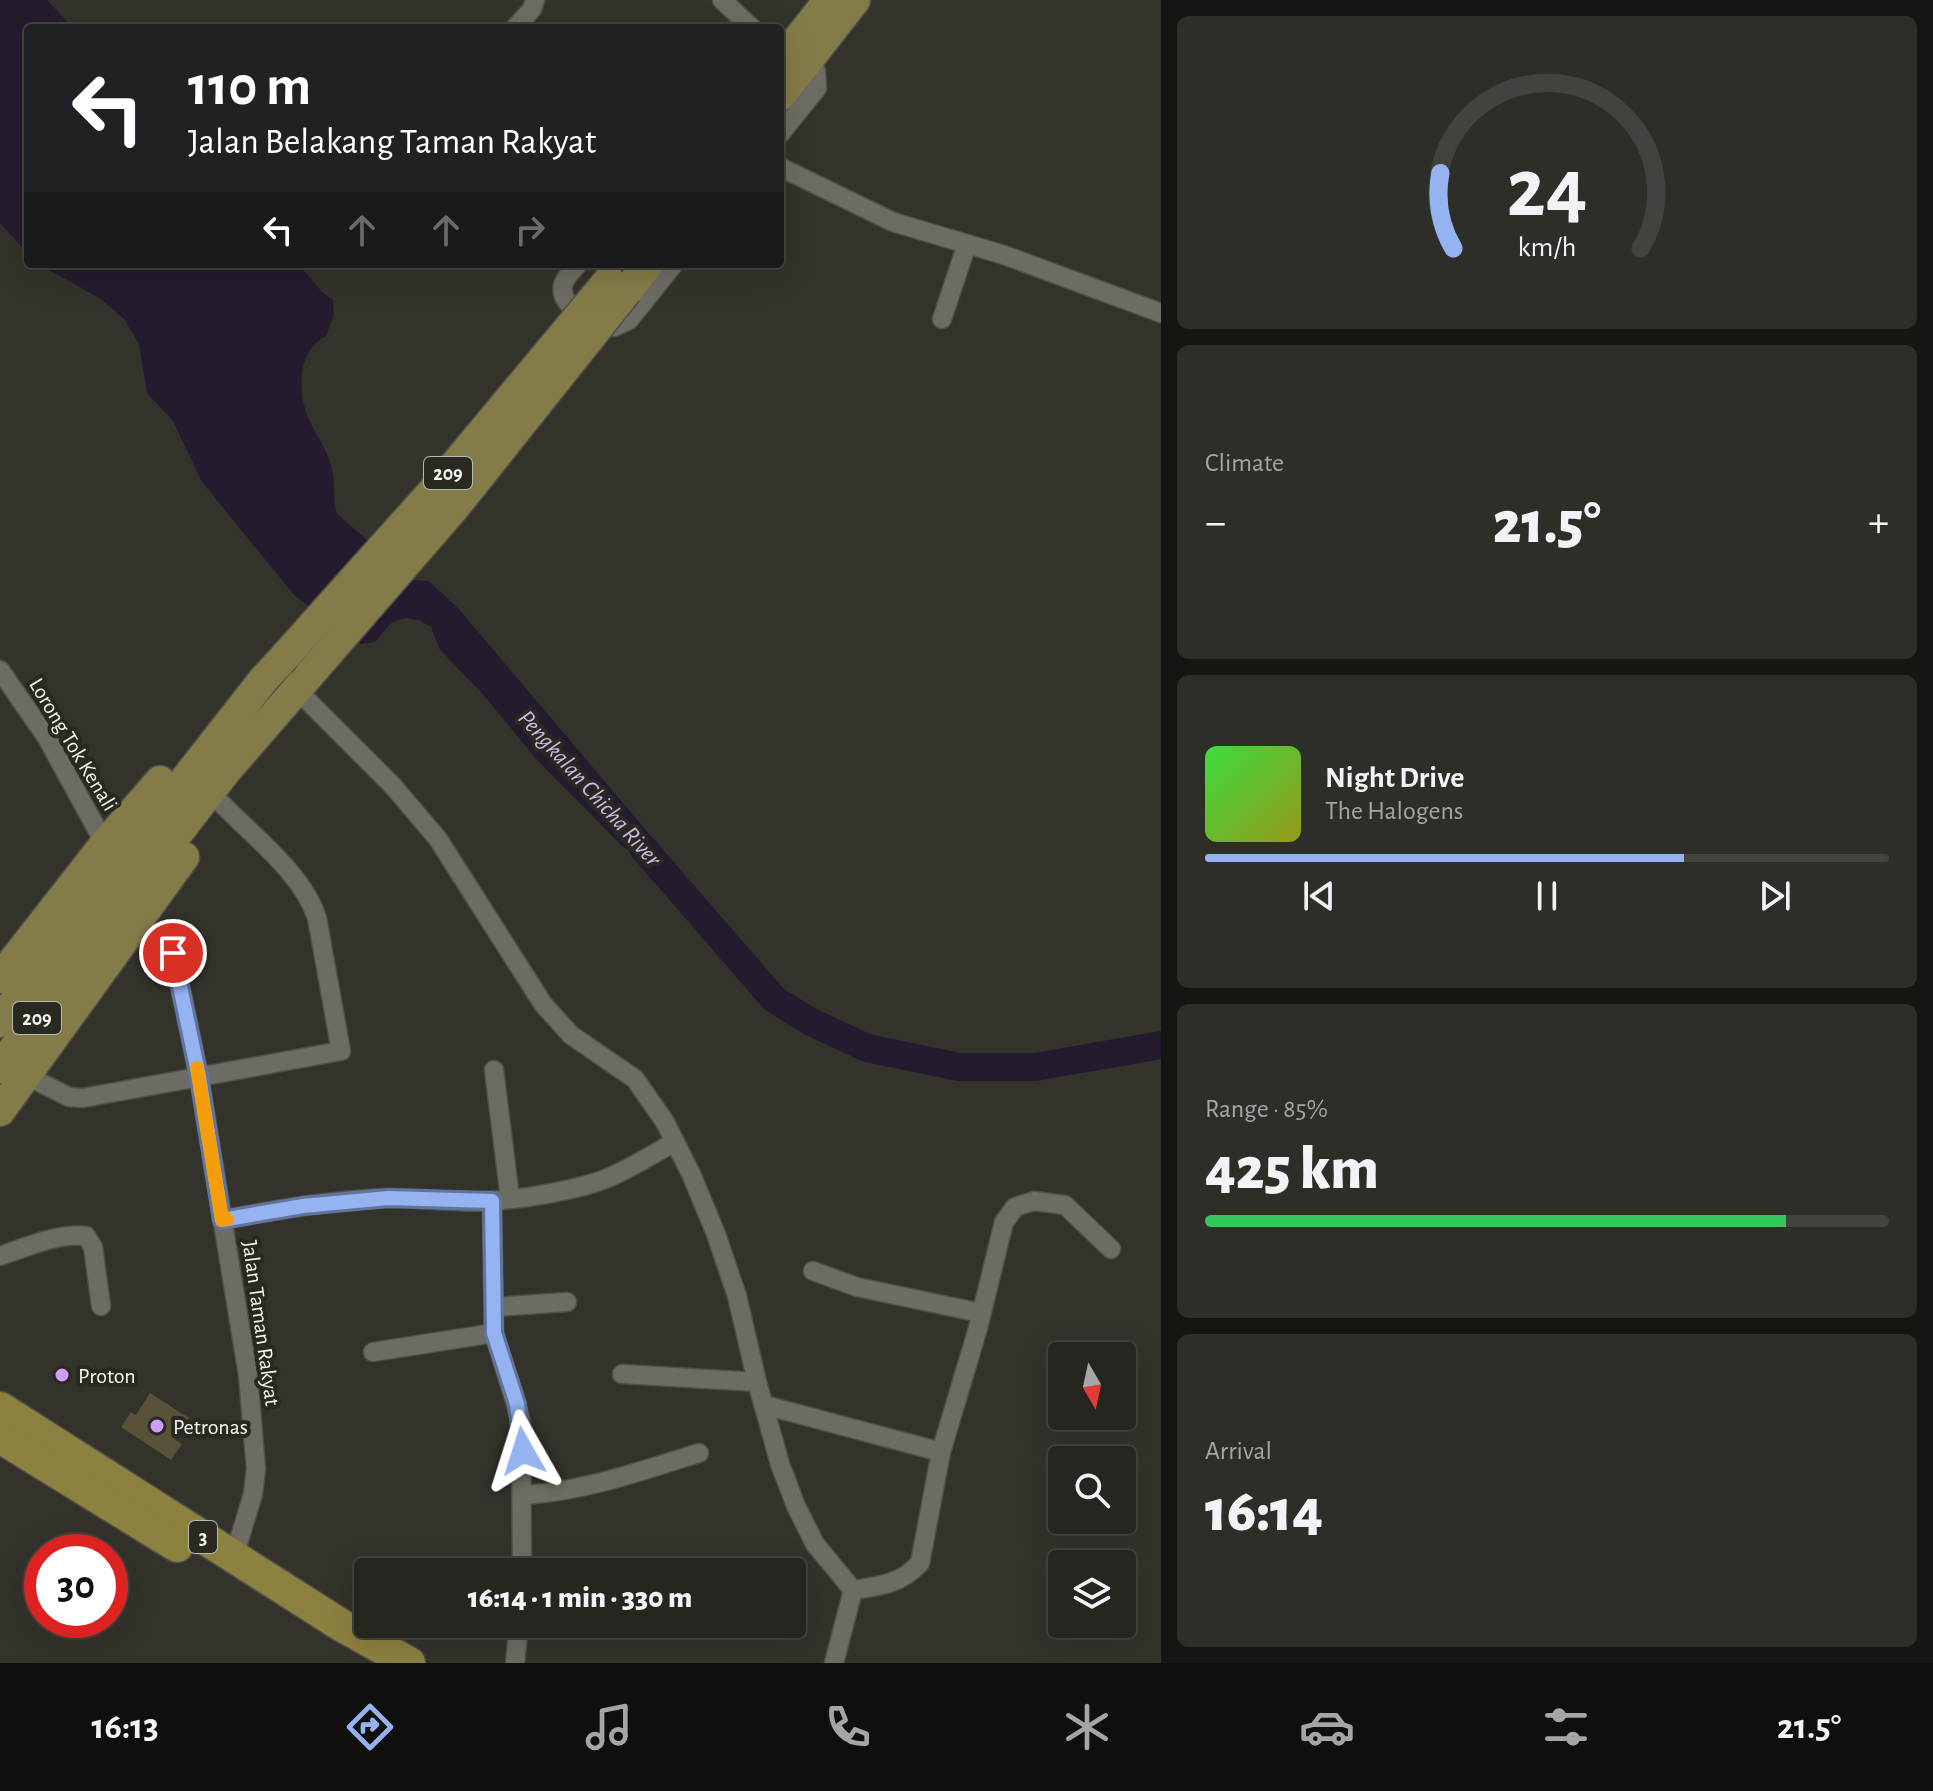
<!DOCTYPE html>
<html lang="en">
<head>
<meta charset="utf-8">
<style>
  :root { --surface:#262620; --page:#2e2e29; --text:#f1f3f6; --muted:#a4a5a5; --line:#42433e; --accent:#95b2f1 }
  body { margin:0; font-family:"Alegreya Sans",sans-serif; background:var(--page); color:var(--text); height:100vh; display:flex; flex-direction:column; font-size:30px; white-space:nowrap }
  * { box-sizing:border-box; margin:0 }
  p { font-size:26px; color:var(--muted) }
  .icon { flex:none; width:44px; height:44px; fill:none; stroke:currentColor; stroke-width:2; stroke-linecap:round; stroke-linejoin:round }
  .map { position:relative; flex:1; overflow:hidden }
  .panel { display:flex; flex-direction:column; gap:16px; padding:16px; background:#151512; width:772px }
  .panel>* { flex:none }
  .hud { position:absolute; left:24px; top:24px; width:760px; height:244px; border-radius:8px; box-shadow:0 8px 32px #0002,0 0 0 2px var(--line); background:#202124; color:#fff; overflow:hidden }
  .needle { width:52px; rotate:171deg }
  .tools { position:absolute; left:1048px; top:1342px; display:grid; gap:16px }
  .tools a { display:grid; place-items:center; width:88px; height:88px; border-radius:8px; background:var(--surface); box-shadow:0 8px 32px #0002,0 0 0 2px var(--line); font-size:40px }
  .speed { position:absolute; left:24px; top:1534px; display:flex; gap:16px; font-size:40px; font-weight:700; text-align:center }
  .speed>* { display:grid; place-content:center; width:104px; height:104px; border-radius:50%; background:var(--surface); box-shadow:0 8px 32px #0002,0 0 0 2px var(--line); line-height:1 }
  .speed .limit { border:12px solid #d22; background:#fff; color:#111 }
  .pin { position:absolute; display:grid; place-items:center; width:68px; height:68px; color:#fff; margin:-34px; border:4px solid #fff; border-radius:50%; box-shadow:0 2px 8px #0007 }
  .me { position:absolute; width:88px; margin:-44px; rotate:354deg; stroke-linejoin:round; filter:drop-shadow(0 0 6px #0008) }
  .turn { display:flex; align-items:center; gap:28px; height:168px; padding:0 32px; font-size:36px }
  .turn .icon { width:104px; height:104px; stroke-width:2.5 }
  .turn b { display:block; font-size:56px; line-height:68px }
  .lanes { display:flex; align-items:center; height:76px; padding:0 32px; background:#0003; justify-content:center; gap:40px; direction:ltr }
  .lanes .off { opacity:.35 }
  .big { font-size:60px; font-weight:800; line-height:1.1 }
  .panel .card { flex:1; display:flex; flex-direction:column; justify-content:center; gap:12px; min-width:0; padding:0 28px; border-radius:12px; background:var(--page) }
  .panel .dial { align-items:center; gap:0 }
  .dial svg { height:208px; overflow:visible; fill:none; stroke:var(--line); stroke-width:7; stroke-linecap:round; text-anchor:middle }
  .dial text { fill:var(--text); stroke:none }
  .song { display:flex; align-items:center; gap:24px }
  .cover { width:96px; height:96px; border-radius:12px; background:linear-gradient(135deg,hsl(120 70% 55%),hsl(60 70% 35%)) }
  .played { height:8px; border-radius:4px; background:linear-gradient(90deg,var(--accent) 70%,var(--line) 70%) }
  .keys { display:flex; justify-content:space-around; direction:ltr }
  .heat { display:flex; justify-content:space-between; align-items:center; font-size:44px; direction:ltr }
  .charge { height:12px; border-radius:6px; background:linear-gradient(90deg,#34c759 85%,var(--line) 0) }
  .trip { position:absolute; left:354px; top:1558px; width:452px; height:80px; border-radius:8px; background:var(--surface); box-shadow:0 8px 32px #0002,0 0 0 2px var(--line); font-weight:800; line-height:80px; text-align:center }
  .dock { display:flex; height:128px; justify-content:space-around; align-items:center; background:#0f0f0d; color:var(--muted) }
  .dock .icon { width:56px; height:56px }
  .dock .selected { color:var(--accent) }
  .dock b { font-size:36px; color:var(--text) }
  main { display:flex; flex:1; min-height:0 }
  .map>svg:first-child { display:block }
  .water { fill:#251b2f }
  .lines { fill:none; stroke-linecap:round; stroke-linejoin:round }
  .river { stroke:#251b2f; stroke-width:28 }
  .building { fill:#575238 }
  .minor-casing { stroke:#504f48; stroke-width:21 }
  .primary-casing { stroke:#504f48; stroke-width:33 }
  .trunk-casing { stroke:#504f48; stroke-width:35 }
  .minor { stroke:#6d6c64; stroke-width:18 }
  .primary { stroke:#847c48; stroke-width:30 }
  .trunk { stroke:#8c813f; stroke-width:32 }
  .primary-bridge-casing { stroke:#504f48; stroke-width:33; stroke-linecap:butt }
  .primary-bridge { stroke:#847c48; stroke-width:30 }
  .route-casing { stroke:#61749d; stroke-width:20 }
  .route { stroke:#95b2f1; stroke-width:14 }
  .slow { stroke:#f59e0b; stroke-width:14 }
  .poi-dot { fill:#d19dfe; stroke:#292821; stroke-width:3 }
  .labels { text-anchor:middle; stroke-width:8; stroke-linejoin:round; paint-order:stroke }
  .shield { fill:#292821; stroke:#b8b8b2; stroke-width:2 }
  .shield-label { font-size:20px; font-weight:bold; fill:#f6f5f0 }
  .street-label { font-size:22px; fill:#f6f5f0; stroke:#292821 }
  .poi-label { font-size:22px; fill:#f6f5f0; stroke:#292821; text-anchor:start }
  .water-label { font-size:24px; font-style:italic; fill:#d1b9e9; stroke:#292821 }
</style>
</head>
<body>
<main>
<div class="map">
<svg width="1161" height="1663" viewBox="0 0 1161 1663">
  <rect width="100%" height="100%" fill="#33322b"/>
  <g class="water">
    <path d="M0,0H47L73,28H28V254L0,223Z"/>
    <path d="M38,264H298L322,292L333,300L334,315L326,336C297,351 297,392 309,420C316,435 326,448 331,465C336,481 332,498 337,514L414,580L429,581L457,607L661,848L671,878L623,847L538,761L481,692L440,650L431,627L419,620L404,618L391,623L375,642L361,644L295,596L202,482L173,421L147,393L139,344L124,319L101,299Z"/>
  </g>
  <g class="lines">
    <path class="river" d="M643,848L774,999L809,1021L867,1048L959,1067H1035L1161,1045"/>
  </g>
  <path class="building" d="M150,1393L189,1418L174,1439L182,1444L171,1460L121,1427L131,1412L136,1415Z"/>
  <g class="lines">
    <defs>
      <g id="minor">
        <path d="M722,0L752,28"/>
        <path d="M515,28L532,9L535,0"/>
        <path d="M780,134L817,88L816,71L808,60"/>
        <path d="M780,167L893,222L1004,255L1161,313"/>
        <path d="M578,264C573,270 565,277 563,285C558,308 597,322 614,327L629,320L674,264"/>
        <path d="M942,319L967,244"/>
        <path d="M0,670L47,738L105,844"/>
        <path d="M297,690L393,786L438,839L543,1004L571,1035L635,1079L665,1122L692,1176L716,1234L737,1296L757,1382L780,1464L796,1506L815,1544L853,1590L834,1663"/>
        <path d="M173,953L199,1077L248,1375L256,1469L253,1494L234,1557"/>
        <path d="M494,1070L510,1198"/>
        <path d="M25,1075L69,1097L83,1098L341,1051L317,918C303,874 254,837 222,804"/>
        <path d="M492,1201L494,1333L521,1421L522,1572"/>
        <path d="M222,1220C276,1210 331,1200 386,1198C421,1197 456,1204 490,1201C521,1199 557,1193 587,1185C618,1177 647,1157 675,1142"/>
        <path d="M0,1256C27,1247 57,1233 86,1236L93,1247L101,1306"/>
        <path d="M813,1271L857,1287L981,1313"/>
        <path d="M495,1307L567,1302"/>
        <path d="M373,1352L494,1333"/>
        <path d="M622,1374L757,1382"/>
        <path d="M764,1405L941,1452"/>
        <path d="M524,1495C585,1491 641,1471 699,1453"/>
        <path d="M853,1590C880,1586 901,1584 920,1563L941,1452L978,1328L1004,1222L1015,1207L1034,1201L1065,1205L1111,1249"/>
        <path d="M641,1624L661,1629"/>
        <path d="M515,1663L519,1624"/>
      </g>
      <g id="primary">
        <path d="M780,62L826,4"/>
        <path d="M780,96L855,0"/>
        <path d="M627,291L648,264"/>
        <path d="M0,978L105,844L160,781"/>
        <path d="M0,1022L53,948L264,679L280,662"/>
        <path d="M0,1068L74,967L225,772L310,674"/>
        <path d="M0,1111L184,857"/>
      </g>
      <g id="trunk">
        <path d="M0,1408L341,1625L409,1663"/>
        <path d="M0,1437L177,1546"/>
      </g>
    </defs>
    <use href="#minor" class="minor-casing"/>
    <use href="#primary" class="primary-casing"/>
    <use href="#trunk" class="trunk-casing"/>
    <use href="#minor" class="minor"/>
    <use href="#primary" class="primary"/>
    <use href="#trunk" class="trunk"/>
    <defs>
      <g id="primary-bridge">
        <path d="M280,662L434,490L609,280"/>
        <path d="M310,674L454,508L627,291"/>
      </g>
    </defs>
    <use href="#primary-bridge" class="primary-bridge-casing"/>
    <use href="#primary-bridge" class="primary-bridge"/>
  </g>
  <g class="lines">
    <defs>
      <path id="route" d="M173,953L199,1077L222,1220L303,1206L388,1198L492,1201L494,1333L517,1404L523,1451"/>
    </defs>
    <use href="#route" class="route-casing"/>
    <use href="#route" class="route"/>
    <path class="slow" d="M197,1068L222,1220L227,1219"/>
  </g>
  <g class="poi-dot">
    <circle cx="62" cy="1375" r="8"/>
    <circle cx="157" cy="1426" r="8"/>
  </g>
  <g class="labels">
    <g class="shield">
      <rect x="424" y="457" width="48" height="32" rx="6"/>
      <rect x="13" y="1002" width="48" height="32" rx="6"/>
      <rect x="189" y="1521" width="28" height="32" rx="6"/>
    </g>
    <g class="shield-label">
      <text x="448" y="480">209</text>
      <text x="37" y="1025">209</text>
      <text x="203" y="1544">3</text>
    </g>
    <g class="street-label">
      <text transform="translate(74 744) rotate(59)" y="8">Lorong Tok Kenali</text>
      <text transform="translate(262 1323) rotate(82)" y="8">Jalan Taman Rakyat</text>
    </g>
    <g class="poi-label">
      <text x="78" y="1383">Proton</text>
      <text x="173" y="1434">Petronas</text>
    </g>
    <g class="water-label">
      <text transform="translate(590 788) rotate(48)" y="8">Pengkalan Chicha River</text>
    </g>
  </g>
</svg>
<div class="tools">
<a><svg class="needle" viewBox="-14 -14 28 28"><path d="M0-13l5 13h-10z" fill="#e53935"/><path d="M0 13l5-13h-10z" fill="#a4a5a5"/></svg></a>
<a><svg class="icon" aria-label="search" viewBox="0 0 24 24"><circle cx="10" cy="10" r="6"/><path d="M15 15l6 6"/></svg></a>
<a><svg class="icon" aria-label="layers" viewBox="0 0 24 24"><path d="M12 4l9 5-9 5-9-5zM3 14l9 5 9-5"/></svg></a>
</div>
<div class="speed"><div class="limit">30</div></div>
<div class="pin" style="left:173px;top:953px;background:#d93025"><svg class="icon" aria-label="arrive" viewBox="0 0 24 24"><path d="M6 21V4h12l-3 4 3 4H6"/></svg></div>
<svg class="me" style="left:523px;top:1451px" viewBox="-20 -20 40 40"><path d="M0-17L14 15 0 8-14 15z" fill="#95b2f1" stroke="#fff" stroke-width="4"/></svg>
<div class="trip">16:14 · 1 min · 330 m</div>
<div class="hud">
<div class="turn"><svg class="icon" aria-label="left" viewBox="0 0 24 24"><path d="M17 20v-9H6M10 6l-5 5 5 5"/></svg><div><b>110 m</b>Jalan Belakang Taman Rakyat</div></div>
<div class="lanes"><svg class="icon" aria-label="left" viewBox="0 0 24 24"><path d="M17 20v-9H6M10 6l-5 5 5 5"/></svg><svg class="icon off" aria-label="ahead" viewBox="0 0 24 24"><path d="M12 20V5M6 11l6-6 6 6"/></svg><svg class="icon off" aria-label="ahead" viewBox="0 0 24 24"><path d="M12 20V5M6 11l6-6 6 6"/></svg><svg class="icon off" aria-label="right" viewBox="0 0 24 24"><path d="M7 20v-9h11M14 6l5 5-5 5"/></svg></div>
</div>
</div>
<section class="panel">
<div class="card dial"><svg viewBox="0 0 100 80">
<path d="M14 69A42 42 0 1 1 86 69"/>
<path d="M14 69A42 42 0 0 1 9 40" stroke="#95b2f1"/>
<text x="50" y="56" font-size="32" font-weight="700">24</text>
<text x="50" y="72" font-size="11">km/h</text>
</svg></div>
<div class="card"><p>Climate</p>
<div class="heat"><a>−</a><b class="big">21.5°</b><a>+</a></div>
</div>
<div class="card">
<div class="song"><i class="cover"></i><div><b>Night Drive</b><p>The Halogens</p></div></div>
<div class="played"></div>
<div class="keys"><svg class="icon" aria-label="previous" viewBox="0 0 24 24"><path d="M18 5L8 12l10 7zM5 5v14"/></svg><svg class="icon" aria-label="pause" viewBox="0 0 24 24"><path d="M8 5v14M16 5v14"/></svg><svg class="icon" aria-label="next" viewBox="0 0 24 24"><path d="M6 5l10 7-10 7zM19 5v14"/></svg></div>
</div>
<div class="card"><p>Range · 85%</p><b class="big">425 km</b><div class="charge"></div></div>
<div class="card"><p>Arrival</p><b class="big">16:14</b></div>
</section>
</main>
<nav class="dock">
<b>16:13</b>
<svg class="icon selected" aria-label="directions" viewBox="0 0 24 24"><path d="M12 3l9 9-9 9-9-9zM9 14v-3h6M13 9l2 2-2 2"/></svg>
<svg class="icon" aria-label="music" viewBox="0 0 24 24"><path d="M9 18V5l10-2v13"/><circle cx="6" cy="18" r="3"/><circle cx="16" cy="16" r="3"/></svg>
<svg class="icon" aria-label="phone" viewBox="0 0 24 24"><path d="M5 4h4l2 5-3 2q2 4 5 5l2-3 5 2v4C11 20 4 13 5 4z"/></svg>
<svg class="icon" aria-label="climate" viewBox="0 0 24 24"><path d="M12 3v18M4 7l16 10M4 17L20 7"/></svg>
<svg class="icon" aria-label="car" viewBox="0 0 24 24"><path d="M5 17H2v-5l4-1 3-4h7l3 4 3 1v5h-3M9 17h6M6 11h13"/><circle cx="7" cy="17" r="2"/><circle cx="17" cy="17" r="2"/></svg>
<svg class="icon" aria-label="filters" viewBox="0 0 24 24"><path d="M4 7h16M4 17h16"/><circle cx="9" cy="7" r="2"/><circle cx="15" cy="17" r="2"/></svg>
<b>21.5°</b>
</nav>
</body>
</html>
